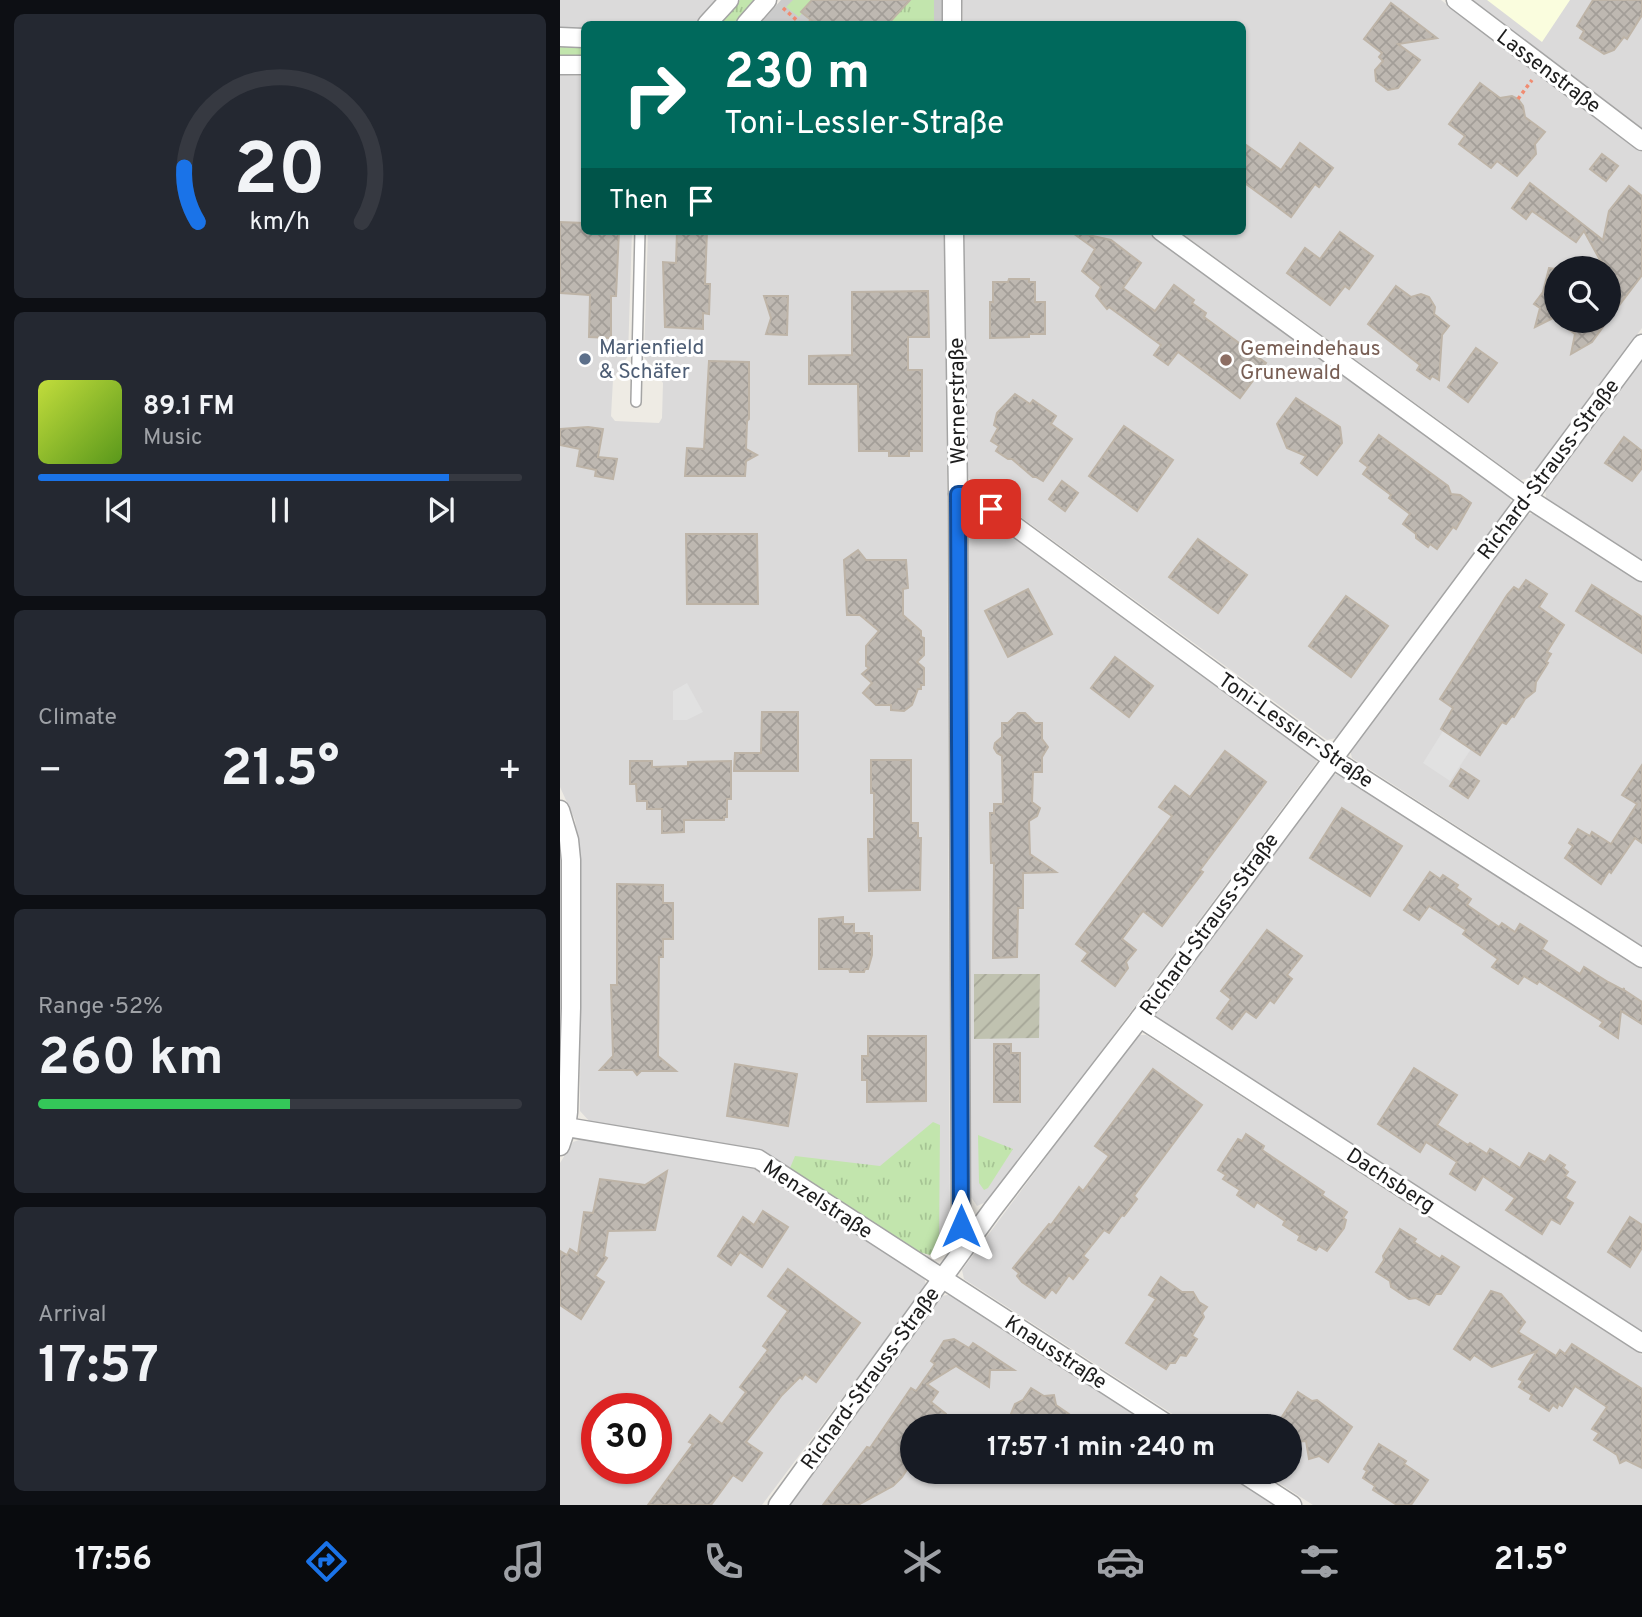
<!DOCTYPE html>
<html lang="en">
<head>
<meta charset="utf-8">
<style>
  :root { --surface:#171b24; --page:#242831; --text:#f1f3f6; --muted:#9ea1a6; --line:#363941; --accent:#1a73e8 }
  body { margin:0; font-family:Overpass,sans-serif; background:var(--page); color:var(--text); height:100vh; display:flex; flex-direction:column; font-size:26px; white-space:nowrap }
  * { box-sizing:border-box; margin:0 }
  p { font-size:23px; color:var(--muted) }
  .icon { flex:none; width:38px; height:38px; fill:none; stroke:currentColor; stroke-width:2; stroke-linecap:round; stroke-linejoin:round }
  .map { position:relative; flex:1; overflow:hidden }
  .side { display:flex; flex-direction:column; gap:14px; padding:14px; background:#0d0f14; width:560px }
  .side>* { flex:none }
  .banner { position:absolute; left:21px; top:21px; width:665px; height:214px; border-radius:10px; box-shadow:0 2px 5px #0004; background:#00695c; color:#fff; overflow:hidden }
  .controls { position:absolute; left:984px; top:256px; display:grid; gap:14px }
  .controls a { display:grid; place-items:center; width:77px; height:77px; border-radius:50%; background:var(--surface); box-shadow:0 2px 5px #0004; font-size:35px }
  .speed { position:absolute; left:21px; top:1393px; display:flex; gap:14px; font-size:35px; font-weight:700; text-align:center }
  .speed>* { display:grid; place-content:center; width:91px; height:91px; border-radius:50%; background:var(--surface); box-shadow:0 2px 5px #0004; line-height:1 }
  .speed .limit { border:10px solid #d22; background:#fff; color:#111 }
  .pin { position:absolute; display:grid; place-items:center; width:60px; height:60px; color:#fff; margin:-30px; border-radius:14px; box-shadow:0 4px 10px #0006 }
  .me { position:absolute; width:77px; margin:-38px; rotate:0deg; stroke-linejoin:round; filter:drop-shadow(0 0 5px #0008) }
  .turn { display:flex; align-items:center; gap:24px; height:147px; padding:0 28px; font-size:32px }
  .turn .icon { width:91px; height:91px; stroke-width:2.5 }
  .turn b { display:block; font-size:49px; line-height:60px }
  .then { display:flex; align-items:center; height:66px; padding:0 28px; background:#0003; gap:14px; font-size:26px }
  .big { font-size:52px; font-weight:700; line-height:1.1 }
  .side .widget { flex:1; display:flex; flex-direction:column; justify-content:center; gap:10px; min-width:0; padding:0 24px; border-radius:10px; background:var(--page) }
  .side .dial { align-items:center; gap:0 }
  .dial svg { height:182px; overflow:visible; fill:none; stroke:var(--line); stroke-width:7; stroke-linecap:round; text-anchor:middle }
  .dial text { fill:var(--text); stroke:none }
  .song { display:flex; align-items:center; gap:21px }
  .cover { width:84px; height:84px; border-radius:10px; background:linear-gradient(135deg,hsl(70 70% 55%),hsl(90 70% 35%)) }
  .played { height:7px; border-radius:4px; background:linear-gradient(90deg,var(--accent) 85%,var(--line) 85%) }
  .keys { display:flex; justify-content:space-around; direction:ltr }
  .heat { display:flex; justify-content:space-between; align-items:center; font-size:38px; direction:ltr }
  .charge { height:10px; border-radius:5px; background:linear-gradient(90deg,#34c759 52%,var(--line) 0) }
  .trip { position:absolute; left:340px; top:1414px; width:402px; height:70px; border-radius:35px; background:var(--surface); box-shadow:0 2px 5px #0004; font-weight:700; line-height:70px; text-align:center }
  .tab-bar { display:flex; height:112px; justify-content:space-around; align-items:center; background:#090b0e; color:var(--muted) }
  .tab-bar .icon { width:49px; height:49px }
  .tab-bar .selected { color:var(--accent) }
  .tab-bar b { font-size:32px; color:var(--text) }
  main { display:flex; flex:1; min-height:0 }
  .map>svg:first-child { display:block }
  .residential { fill:#dbdada; fill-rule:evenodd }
  .education { fill:#fafdde }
  .religious { fill:#cbcbcb }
  .construction { fill:url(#construction-furrows) }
  .grass { fill:url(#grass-tufts) }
  .parking { fill:#e1e1e1 }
  .building { fill:url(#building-cross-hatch); stroke:#beb4a7; stroke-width:2 }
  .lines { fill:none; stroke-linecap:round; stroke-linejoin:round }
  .service-casing { stroke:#a4a4a4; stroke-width:12 }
  .minor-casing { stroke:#a4a4a4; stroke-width:21 }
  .path { stroke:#f08c72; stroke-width:3.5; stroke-dasharray:3.5 3.5; stroke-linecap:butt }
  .service { stroke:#fff; stroke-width:9 }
  .minor { stroke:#fff; stroke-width:18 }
  .route-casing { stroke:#114b97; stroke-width:18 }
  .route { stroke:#1a73e8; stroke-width:12 }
  .service-dot { fill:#5c6f8a; stroke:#fff; stroke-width:2.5 }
  .education-dot { fill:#8d6e63; stroke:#fff; stroke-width:2.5 }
  .labels { text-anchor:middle; stroke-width:6; stroke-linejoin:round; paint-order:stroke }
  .street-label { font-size:21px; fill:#1d1d1d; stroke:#fff }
  .service-label { font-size:21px; fill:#4e5e75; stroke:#fff; text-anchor:start }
  .education-label { font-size:21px; fill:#785e54; stroke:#fff; text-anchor:start }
</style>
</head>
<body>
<main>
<section class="side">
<div class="widget dial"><svg viewBox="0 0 100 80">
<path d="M14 69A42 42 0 1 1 86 69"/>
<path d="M14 69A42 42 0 0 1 8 45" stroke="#1a73e8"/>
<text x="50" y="56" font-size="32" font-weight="700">20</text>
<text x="50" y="72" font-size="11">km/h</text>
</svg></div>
<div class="widget">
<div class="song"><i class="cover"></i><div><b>89.1 FM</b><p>Music</p></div></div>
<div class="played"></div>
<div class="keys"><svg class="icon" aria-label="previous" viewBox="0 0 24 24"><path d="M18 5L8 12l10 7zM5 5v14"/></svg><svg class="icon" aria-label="pause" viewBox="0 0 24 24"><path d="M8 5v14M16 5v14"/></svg><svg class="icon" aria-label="next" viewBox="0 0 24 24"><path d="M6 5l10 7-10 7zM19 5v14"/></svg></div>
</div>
<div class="widget"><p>Climate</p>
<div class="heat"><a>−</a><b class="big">21.5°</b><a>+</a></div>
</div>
<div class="widget"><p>Range · 52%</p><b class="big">260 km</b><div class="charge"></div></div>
<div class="widget"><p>Arrival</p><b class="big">17:57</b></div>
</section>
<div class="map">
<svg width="1082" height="1505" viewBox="0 0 1082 1505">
  <defs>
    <pattern id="construction-furrows" width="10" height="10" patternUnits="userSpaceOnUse" patternTransform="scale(1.75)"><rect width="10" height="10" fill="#c0c2b0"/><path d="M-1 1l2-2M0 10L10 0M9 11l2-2" fill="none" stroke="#a5a697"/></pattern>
    <pattern id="grass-tufts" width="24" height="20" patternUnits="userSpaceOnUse" patternTransform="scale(1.75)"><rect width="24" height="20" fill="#c2e5ad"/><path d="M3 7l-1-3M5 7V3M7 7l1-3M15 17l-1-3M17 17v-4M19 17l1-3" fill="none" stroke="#a6c494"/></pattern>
    <pattern id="building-cross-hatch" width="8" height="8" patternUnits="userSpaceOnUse" patternTransform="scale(1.75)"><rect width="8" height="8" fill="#beb8b1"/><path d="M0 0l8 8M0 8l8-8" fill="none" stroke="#a39e98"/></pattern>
  </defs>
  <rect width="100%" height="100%" fill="#eeebe4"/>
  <g class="residential">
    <path d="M0,0H157L134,24H24V29L0,28Z"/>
    <path d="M402,0H881L1082,152V328L970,478L961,480L619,231H682V24H403ZM996,268H1048V320H996Z"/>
    <path d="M913,0H1082V128L983,53Z"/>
    <path d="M0,75L24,76V231H72L68,356L53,379L51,416L55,421L99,423L102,418L103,383L84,357L88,231H386L390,1243L379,1255L359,1252L199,1150L30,1122L20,1111L21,859L15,820L0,787Z"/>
    <path d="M404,231H587L949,494L951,503L776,738L767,740L410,480L405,471Z"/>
    <path d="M1082,359V560L986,498L985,489Z"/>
    <path d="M414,505L752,753L757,762L438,1190L426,1202L417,1206L411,1197L410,1187L406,508Z"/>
    <path d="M975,513L1082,582V946L792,758L790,750L965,515Z"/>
    <path d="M771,774L782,775L1082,969V1332L596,1019L595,1010Z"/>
    <path d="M0,845L3,870L0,1101Z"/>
    <path d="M577,1035H586L1082,1355V1505H753L702,1472H730V1426H631L404,1279L402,1270Z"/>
    <path d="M22,1139L190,1166L364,1276L366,1286L202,1505H0V1163L13,1142ZM37,1409H96V1468H37Z"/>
    <path d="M392,1294L596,1426H352V1472H667L718,1505H227L382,1296Z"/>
  </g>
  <path class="education" d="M927,0H1010L982,42Z"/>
  <path class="religious" d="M221,0H383V24H200Z"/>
  <path class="construction" d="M414,974H480L479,1038L414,1039Z"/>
  <g class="grass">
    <path d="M180,0H195L173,24H159Z"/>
    <path d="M233,0H252L239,17L226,7Z"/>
    <path d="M342,0H374V24H321Z"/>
    <rect x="0" y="46" width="24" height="11"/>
    <path d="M373,1122L380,1125L379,1245L370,1255L359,1252L230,1168L235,1156L320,1166Z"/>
    <path d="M418,1135L453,1149L428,1188L424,1190L419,1183Z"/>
  </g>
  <g class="parking">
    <path d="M127,683L143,712L127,720H113V691Z"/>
    <path d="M883,731L911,749L890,781L863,763Z"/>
  </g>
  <g class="building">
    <path d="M252,0H350L328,24H256L241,12Z"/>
    <path d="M1033,0H1082V15L1067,39L1064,37L1054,50L1044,54L1020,38L1024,31L1017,26Z"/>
    <path d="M831,3L877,38L838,44L860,60L838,88L828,90L816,81L815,70L823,61L819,57L822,53L804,39Z"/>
    <path d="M920,83L940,98L952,96L958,99L963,106L965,117L985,132L975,144L976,154L957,176L937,161L931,168L899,144L905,136L889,124Z"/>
    <path d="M682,142L721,170L740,143L773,168L759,187L755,184L731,217L682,181Z"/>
    <path d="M1042,154L1058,166L1046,181L1030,169Z"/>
    <path d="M970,183L1043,240L1049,211L1069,186L1082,196V275L1048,320V267L1040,260L1024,231L1016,242L972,211L966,219L952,208Z"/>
    <path d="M0,222L24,223V231H59L56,296H51V338L29,337L30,295L0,293Z"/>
    <path d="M117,231H147L145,284H150L149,314L143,313V329L105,327L103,262L116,263Z"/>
    <path d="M510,231L551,240L581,263L563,288L595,311L614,285L634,300L632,303L646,313L644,317L706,363L680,398L618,352L608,365L594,355L601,345L549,307L547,309L536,296L541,287L522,271L535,249Z"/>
    <path d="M780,232L813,256L789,289L785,286L770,305L727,273L745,248L760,259Z"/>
    <path d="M989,268L996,269V320L993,318L975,327L980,308L974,304L983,292Z"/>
    <path d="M449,279H469V282H475V302H485V334H469V337L430,338V302H433V282H448Z"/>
    <path d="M836,286L851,297L861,294L869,297L875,307L874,314L889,326L882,335L879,380L872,376L870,379L857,370L860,365L808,324Z"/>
    <path d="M368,291L369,337H348V370H362V451H349V456H329V451H299L298,384H249V356L292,355V292Z"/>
    <path d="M204,296H228L227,335L206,334L211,318Z"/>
    <path d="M996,320H1048L1032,342L1011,354L1015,334Z"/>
    <path d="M916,348L937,363L908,402L888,387Z"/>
    <path d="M149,361L189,362V419L187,421L186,449L197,455L186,461L185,476H125L127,448L144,449Z"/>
    <path d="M455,394L470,404L473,400L496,416L491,424L512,439L483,481L476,477H473L452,459H448L436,451L439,446L431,441L438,428L434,425L437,413Z"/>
    <path d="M736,398L780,427L782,443L757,475L741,463L746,456L727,448L717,424Z"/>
    <path d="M564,426L613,460L577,511L529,476Z"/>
    <path d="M28,427L43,429L38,457L57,459L53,479L35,476L36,470L17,466L20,449L0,445V429Z"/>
    <path d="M819,435L888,486L891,494L900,495L911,503L896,529L893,527L877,549L870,544L868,547L856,538V534L843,524L850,514L829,498L831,495L803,474L808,467L800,461Z"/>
    <path d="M1064,437L1082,451V468L1072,481L1045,463Z"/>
    <path d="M502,481L518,493L505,511L489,499Z"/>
    <path d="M126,534H197L198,604H127Z"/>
    <path d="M638,539L687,575L658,613L609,577Z"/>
    <path d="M298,550L306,560H346L348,588L343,589V615L361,631V637L364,638V655L357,662L364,668V685H361V689H358L352,705L344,711L331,710V705H316L303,693L312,683L302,674L309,668L306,666V646L319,631L300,615H287L284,560Z"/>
    <path d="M966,580L987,594L979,607L1004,625L987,652L991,654L986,662L988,663L976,682L975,691L965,699L954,717L952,716L946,724L942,722L920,755L881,729L893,708L880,699L947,595L954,587L959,590Z"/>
    <path d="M1032,585L1082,617V653L1016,611Z"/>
    <path d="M468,589L492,634L448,657L425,611Z"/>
    <path d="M786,596L828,626L791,677L749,646Z"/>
    <path d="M555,657L593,686L569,717L531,688Z"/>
    <path d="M202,712H238V771H174L175,753H201Z"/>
    <path d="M458,713H465L475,723H482V739L488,747L482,757V772H473L472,802L480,808L477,816L469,821L470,854L496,872L463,873V908H458L457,957L433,958L434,863H431L430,813H434V804H443L442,756L437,753L434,748L435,743L442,737V723H448Z"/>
    <path d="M665,751L706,782L640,870L643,872L602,926L583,911L562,939L576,950L566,962L568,968L555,986L522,961L528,953L516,944L612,816L599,807L615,786L630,797Z"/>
    <path d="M311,760H351V823H358V838H361L360,890L309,891L308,839H314V793H311Z"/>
    <path d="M70,761H92V767L128,766V762L171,761V799H167V817H164V820H124V832L102,833V809H87V801H77L76,784H70Z"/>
    <path d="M1082,765V843L1075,838L1051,873L1049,871L1041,884L1005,858L1013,846L1009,843L1018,829L1030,836L1032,832L1051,844L1077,804L1062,795Z"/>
    <path d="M901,769L919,781L908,798L890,786Z"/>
    <path d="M782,808L842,846L810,896L750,858Z"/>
    <path d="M870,872L880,879L883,875L898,885L896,888L911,899L907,905L939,927L942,923L955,932L960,924L987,941L982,949L1020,974L1024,967L1048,982L1063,990L1064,988V990L1082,1002V1024L1061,1011L1058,1038L1040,1026L1043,1022L979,981L977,984L964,976L958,984L932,967L938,959L903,934L906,930L869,906L859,920L844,910Z"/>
    <path d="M57,884L103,885V903H113V939H103V957H99L98,1056L116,1071H81L77,1075L73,1070H40L53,1056L51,985H57Z"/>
    <path d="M283,917V924H294V933H309V936H312V955L308,969H305L304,972H290L289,969H259V919Z"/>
    <path d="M707,930L742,956L727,975L732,979L714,1003L710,1000L696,1018L686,1011L672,1029L657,1018L671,999L661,991Z"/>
    <path d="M308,1036H366V1101L307,1102V1080H302V1056H308Z"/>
    <path d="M434,1044H451V1053H460V1102H434Z"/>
    <path d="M175,1064L237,1074L228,1126L167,1116Z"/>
    <path d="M854,1068L897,1095L877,1125L908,1145L910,1143L927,1154L930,1149L960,1168L969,1153L985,1162L990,1155L1005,1165L1003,1168L1008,1172L1005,1176L1015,1182L1005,1198L1013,1203L1000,1224L991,1219L982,1234L946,1210L955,1198L923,1176L915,1190L890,1174L897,1162L866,1142L860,1152L818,1124Z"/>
    <path d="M593,1069L642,1105L574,1196L577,1199L564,1216L562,1215L549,1233L544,1230L523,1256L528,1260L513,1279L509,1275L496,1293L492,1289L485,1298L462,1282L457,1276L459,1273L453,1268L489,1224L491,1225L519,1187L523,1191L549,1156L535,1146Z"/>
    <path d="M686,1134L704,1146L702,1150L764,1192L762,1195L787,1212L783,1218L786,1220L784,1228L767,1251L759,1246L756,1250L738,1240L740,1236L723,1225L725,1221L697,1202L694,1207L677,1195L680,1190L663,1179L666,1175L658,1170L678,1139L682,1141Z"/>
    <path d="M107,1171L95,1230L48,1231L44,1256L47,1258L35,1276L44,1282L21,1319L0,1305V1251L7,1255L10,1249L18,1254L24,1212L33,1213L40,1179L85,1185Z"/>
    <path d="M203,1211L228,1227L202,1267L180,1252L171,1265L158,1256L183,1217L194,1225Z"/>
    <path d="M1070,1217L1082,1225V1248L1070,1267L1048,1252Z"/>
    <path d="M840,1229L856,1239L854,1242L880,1259L882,1256L899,1267L881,1294H876L869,1305L856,1298L849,1299L831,1287L830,1281L816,1272L824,1260L823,1256Z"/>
    <path d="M228,1269L300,1323L256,1382L245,1374L242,1379L240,1377L222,1395L186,1442L202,1453L182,1481L173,1475L151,1505H88L133,1444L129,1442L150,1415L162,1424L186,1392L180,1387L208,1350L203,1346L228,1311L208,1296Z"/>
    <path d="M601,1277L622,1292H633L639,1302L647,1307L642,1313L644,1317L632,1336L637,1339L626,1356L620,1355L615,1363H610L606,1369L566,1343L596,1299L589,1295Z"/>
    <path d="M931,1291L941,1294L965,1322L958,1332L996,1356L1000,1350L1005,1354L1012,1344L1082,1389V1468L1066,1460L1060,1463L1057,1455L1034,1440L1039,1433L1032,1429L1047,1407L1015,1386L1002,1406L999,1404L997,1408L993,1405L989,1411L970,1399L972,1395L959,1387L963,1381L959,1379L977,1351L932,1367L914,1355L910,1360L894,1349Z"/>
    <path d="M394,1339L409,1348L413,1343L454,1370H430L429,1387L396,1366L367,1384L378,1392L371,1402L386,1414L383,1426H352V1462L342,1477L333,1486L298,1505H263L307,1447L310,1448L351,1388L356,1391L375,1364L371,1361L384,1341Z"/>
    <path d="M471,1388L484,1396L494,1395L496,1405L509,1414L502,1426H446L455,1404L463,1400Z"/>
    <path d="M738,1392L752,1401L757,1400L792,1427L768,1462L759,1456L749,1459L746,1441L730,1442V1426H716Z"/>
    <path d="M819,1444L846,1461L844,1464L868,1480L851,1505H837L813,1490L815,1486L803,1478L807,1471L804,1469Z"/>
  </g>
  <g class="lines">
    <defs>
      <path id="service" d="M76,402L80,231"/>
      <g id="minor">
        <path d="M896,0L1082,141"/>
        <path d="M147,24L169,0"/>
        <path d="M186,24L207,0"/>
        <path d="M392,24V0"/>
        <path d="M0,37L24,38"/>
        <path d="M0,65H24"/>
        <path d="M394,231L398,494L401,1226L413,1236"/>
        <path d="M601,231L966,497L1082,572"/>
        <path d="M398,494H411L771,758L1082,958"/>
        <path d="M0,810L9,840L11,860V1008L8,1112L6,1128L0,1146"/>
        <path d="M580,1018L1082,1343"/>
        <path d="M0,1126L198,1159L610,1426"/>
        <path d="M681,1472L732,1505"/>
        <path d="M218,1505L432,1210L580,1018L1082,344"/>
      </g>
    </defs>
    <use href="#service" class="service-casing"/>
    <use href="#minor" class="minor-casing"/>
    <g class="path">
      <path d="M223,8L241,24"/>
      <path d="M248,24L251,21"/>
      <path d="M958,99L972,80"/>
    </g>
    <use href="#service" class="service"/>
    <use href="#minor" class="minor"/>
  </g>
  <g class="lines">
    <defs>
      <path id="route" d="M401,1226L398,494H411L431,509"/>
    </defs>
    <use href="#route" class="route-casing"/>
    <use href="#route" class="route"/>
  </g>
  <circle class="service-dot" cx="25" cy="359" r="7"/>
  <circle class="education-dot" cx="666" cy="360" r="7"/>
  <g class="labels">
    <g class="street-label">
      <text transform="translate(989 71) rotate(37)" y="7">Lassenstraße</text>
      <text transform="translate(397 401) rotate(-91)" y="7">Wernerstraße</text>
      <text transform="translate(988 469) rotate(-53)" y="7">Richard-Strauss-Straße</text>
      <text transform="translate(736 730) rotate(35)" y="7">Toni-Lessler-Straße</text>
      <text transform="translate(649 924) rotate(-54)" y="7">Richard-Strauss-Straße</text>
      <text transform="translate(831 1180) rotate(33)" y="7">Dachsberg</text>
      <text transform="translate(258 1199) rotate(33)" y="7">Menzelstraße</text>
      <text transform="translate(496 1352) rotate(33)" y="7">Knausstraße</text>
      <text transform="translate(310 1378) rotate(-54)" y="7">Richard-Strauss-Straße</text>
    </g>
    <g class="service-label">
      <text x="39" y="354">Marienfield<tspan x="39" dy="24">&amp; Schäfer</tspan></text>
    </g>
    <g class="education-label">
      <text x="680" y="355">Gemeindehaus<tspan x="680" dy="24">Grunewald</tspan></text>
    </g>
  </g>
</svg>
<div class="controls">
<a><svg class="icon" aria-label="search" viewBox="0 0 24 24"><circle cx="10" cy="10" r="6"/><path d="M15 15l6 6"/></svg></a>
</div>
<div class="speed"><div class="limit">30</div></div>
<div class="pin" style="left:431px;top:509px;background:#d93025"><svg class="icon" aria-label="arrive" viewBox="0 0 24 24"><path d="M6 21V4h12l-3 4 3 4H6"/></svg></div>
<svg class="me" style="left:401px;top:1226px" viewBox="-20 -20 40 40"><path d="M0-17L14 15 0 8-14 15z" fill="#1a73e8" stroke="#fff" stroke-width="4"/></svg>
<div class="trip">17:57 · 1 min · 240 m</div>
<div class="banner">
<div class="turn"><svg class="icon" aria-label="right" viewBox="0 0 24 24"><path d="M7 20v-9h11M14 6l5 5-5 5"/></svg><div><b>230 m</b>Toni-Lessler-Straße</div></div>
<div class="then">Then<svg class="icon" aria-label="arrive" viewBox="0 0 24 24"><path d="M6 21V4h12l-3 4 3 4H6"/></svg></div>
</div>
</div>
</main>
<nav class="tab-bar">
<b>17:56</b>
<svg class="icon selected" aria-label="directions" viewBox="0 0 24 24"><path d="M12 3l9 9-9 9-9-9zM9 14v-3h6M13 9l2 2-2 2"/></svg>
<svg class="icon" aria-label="music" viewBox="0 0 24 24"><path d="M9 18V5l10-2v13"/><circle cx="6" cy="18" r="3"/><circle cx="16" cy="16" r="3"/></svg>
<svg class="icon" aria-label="phone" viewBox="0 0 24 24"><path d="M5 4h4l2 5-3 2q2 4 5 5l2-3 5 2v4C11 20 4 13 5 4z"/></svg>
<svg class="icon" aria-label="climate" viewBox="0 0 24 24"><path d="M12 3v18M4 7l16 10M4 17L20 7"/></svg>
<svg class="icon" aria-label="car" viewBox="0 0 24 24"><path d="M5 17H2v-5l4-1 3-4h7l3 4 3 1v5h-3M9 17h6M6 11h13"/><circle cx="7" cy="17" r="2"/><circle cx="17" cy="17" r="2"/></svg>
<svg class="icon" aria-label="filters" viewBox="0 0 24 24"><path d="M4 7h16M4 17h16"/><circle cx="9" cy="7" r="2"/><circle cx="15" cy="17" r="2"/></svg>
<b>21.5°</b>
</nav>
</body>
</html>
